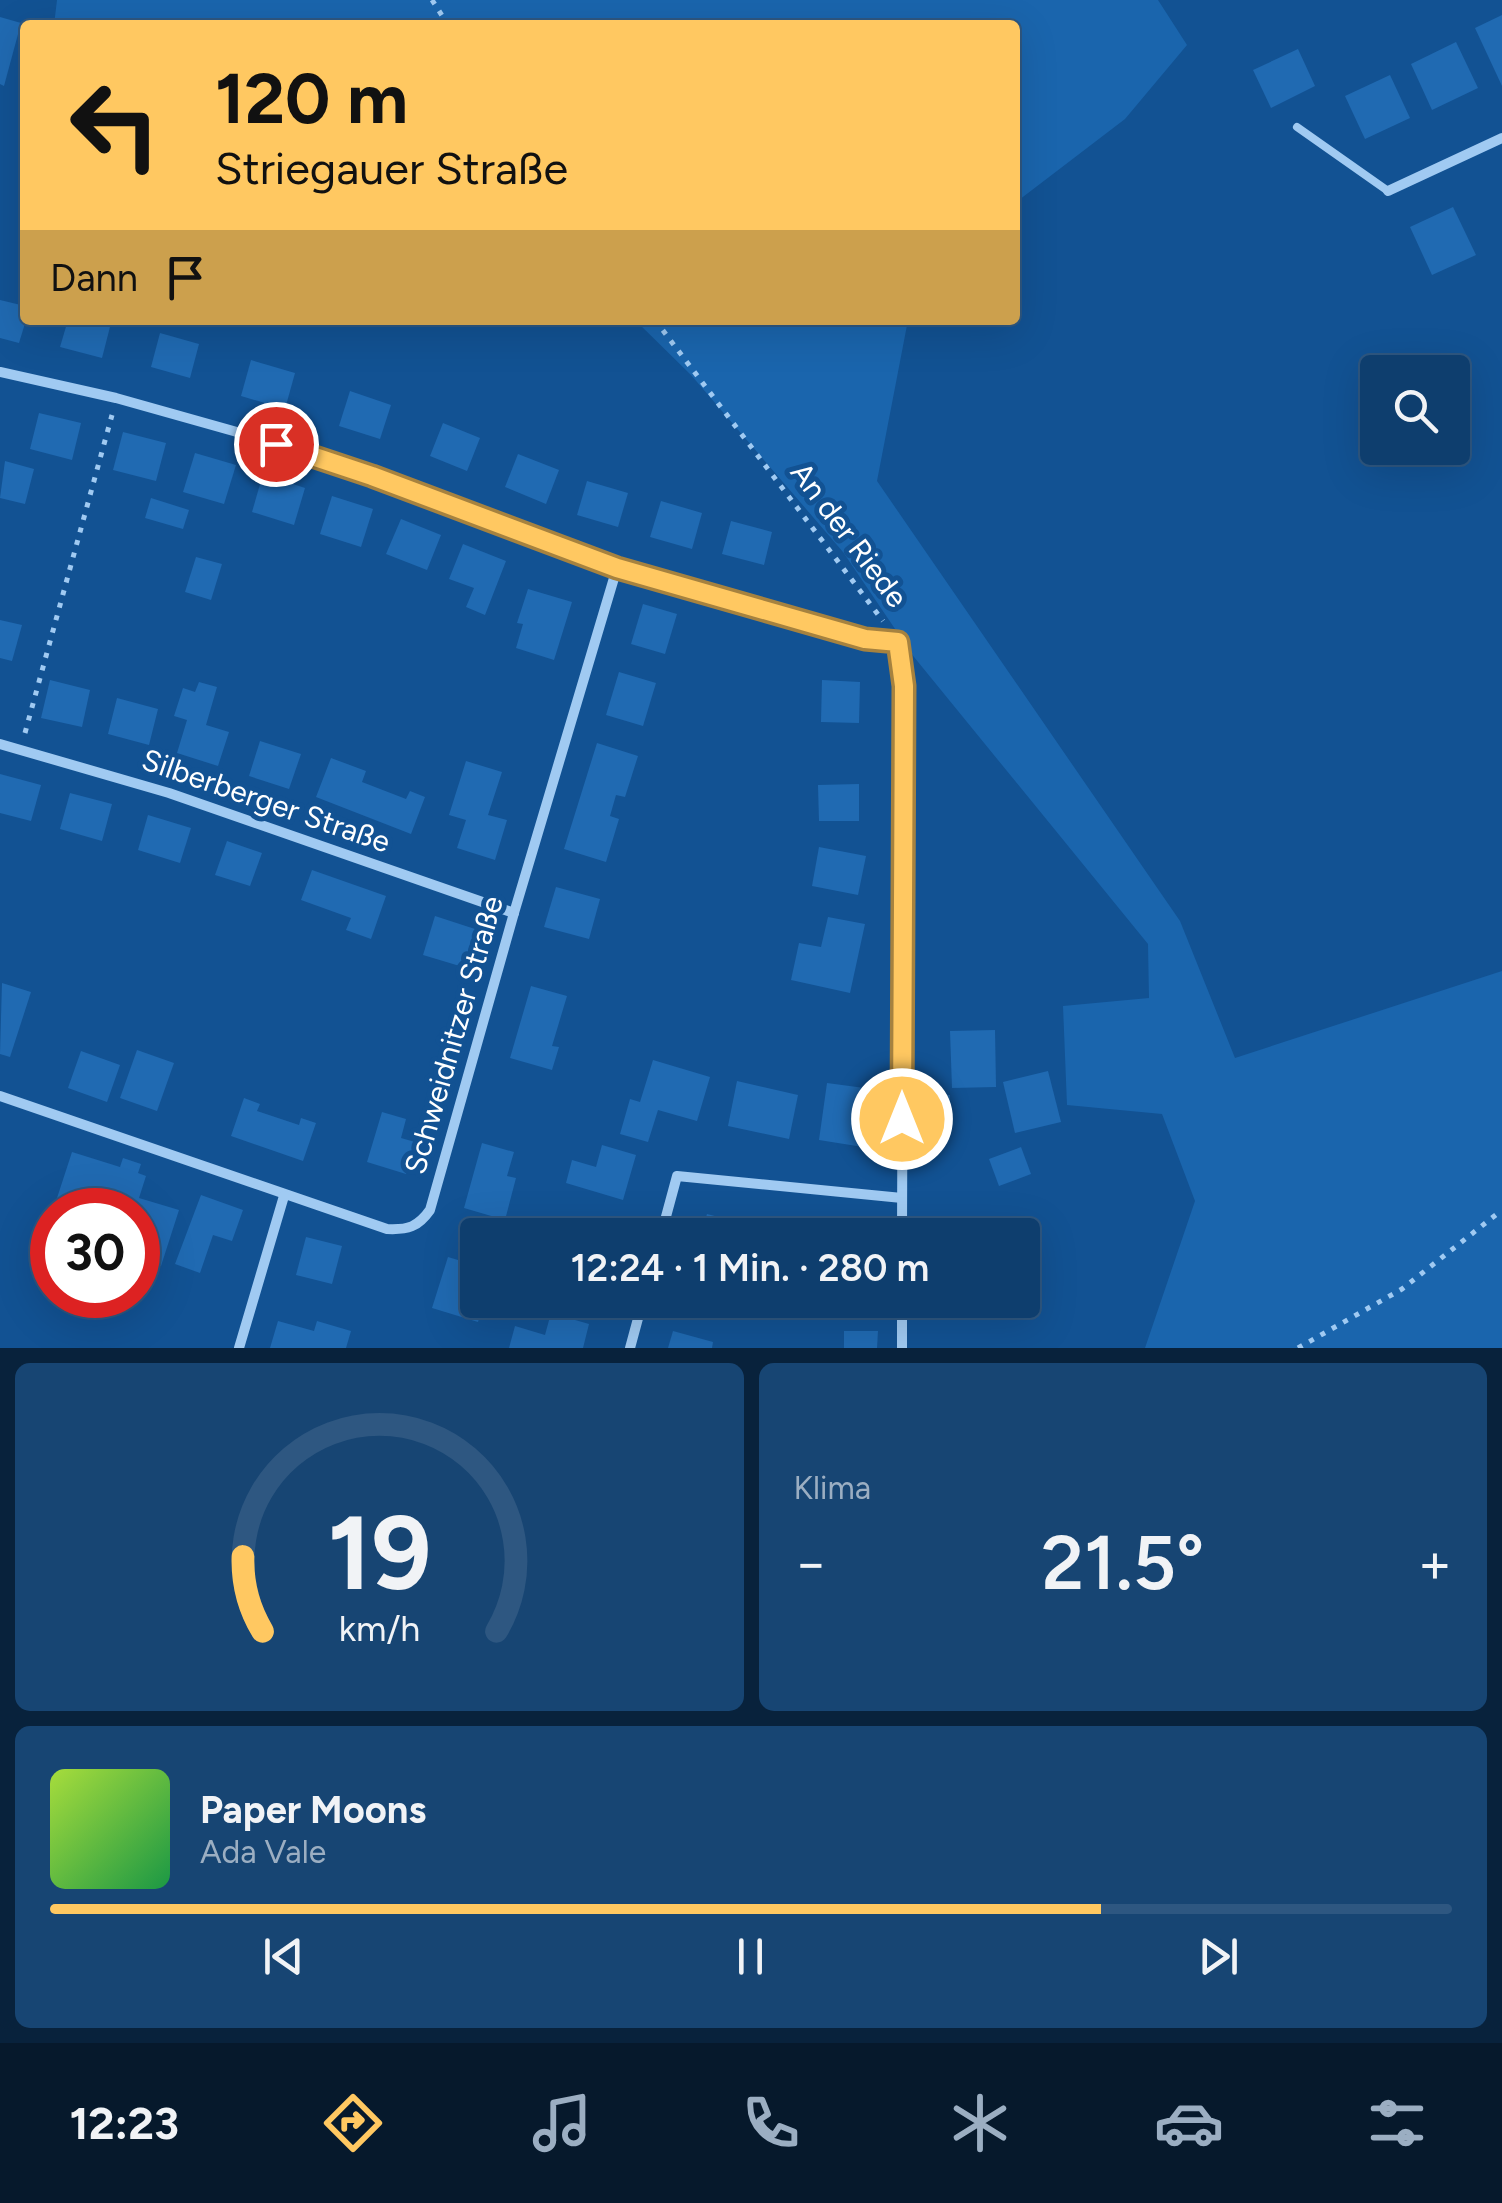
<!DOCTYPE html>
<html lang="de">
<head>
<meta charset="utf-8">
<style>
  :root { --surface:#0e3e6e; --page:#174573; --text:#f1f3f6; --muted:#9baec2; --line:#2e5781; --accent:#ffc861 }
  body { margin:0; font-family:Figtree,sans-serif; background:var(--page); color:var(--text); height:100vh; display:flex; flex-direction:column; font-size:38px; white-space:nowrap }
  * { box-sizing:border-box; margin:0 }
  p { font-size:32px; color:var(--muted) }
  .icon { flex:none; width:55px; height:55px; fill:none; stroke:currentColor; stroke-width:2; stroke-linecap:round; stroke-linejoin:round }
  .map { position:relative; height:1348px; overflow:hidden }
  .drawer { display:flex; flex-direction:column; gap:15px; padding:15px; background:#08223c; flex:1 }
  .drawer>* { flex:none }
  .top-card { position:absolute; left:20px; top:20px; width:1000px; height:305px; border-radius:10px; box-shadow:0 10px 40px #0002,0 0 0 2px var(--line); background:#ffc861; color:#111; overflow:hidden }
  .buttons { position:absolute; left:1360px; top:355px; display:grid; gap:20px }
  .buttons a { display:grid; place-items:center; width:110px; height:110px; border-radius:10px; background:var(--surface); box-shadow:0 10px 40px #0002,0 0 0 2px var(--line); font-size:50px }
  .speed { position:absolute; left:30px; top:1188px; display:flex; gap:20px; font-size:50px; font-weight:700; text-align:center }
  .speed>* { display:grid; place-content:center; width:130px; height:130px; border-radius:50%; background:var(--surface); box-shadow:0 10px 40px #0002,0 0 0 2px var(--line); line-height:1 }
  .speed .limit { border:15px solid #d22; background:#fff; color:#111 }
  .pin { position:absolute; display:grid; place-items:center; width:85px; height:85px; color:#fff; margin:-42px; border:5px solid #fff; border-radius:50%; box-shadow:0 2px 10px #0007 }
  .me { position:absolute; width:110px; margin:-55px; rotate:0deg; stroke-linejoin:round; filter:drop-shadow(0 0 8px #0008) }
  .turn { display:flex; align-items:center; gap:35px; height:210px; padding:0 30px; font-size:45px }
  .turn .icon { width:130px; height:130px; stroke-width:2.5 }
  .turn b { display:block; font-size:70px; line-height:85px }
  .then { display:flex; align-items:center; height:95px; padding:0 30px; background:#0003; gap:20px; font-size:38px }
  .big { font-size:75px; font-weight:600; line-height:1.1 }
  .drawer .card { flex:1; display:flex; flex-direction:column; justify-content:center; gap:15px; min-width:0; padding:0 35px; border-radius:15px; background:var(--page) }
  .drawer .dial { align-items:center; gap:0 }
  .dial svg { height:260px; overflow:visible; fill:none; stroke:var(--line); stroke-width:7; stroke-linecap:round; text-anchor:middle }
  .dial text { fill:var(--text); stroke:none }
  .song { display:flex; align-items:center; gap:30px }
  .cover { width:120px; height:120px; border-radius:15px; background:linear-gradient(135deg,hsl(80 70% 55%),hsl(140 70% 35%)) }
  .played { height:10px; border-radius:5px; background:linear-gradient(90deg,var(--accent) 75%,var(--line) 75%) }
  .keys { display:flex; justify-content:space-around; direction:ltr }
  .heat { display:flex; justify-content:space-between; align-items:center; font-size:55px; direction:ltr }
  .drawer .tiles { flex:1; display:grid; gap:15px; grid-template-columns:1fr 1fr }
  .card:last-child { grid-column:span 2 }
  .trip { position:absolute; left:460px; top:1218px; width:580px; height:100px; border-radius:10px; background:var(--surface); box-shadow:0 10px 40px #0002,0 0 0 2px var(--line); font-weight:600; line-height:100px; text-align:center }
  .dock { display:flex; height:160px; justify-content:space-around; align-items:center; background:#06192c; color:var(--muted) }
  .dock .icon { width:70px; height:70px }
  .dock .on { color:var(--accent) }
  .dock b { font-size:45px; color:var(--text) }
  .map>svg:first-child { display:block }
  .green { fill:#1a65ad }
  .building { fill:#206ab2 }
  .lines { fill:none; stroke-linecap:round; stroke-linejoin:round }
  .path { stroke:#a0caf2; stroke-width:5; stroke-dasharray:5 8; stroke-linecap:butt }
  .service { stroke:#a0caf2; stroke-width:8 }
  .minor { stroke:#a0caf2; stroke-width:10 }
  .route-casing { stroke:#a6823f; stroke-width:25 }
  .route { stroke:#ffc861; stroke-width:18 }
  .labels { text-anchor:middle; stroke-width:10; stroke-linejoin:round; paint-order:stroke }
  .street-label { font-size:30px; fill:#fff; stroke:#125293 }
</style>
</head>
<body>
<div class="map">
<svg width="1502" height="1348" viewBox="0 0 1502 1348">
  <rect width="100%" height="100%" fill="#125293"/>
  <g class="green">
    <path d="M57,0H1158L1187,45L1125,119L1015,203V25H54Z"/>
    <path d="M635,320H908L877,481L1180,921L1235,1058L1502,971V1348H1145L1195,1201L1162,1114L1067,1105L1063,1006L1149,998L1148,944L914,657L843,552L691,375Z"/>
  </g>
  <g class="building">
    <path d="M1502,15V86L1475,28Z"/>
    <path d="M0,17L21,23L4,86L0,84Z"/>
    <path d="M1456,42L1478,88L1432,110L1411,64Z"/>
    <path d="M1298,49L1315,86L1271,108L1253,70Z"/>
    <path d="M1390,75L1410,118L1365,139L1345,96Z"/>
    <path d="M1453,207L1476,255L1432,275L1410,227Z"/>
    <path d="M0,300L25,306L26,320L19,343L0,338Z"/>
    <path d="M68,320L111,323L102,358L60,347Z"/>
    <path d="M160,333L199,344L190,378L151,367Z"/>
    <path d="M251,360L295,373L285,409L241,396Z"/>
    <path d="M350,391L391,405L380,439L339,426Z"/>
    <path d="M39,413L81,423L72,460L30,449Z"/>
    <path d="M443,423L480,438L467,471L430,456Z"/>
    <path d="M123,432L166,443L156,481L113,470Z"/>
    <path d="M195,453L236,465L224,504L183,492Z"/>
    <path d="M518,454L559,470L546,504L505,487Z"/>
    <path d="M5,461L34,469L25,504L0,498Z"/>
    <path d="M263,474L305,488L294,525L252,512Z"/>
    <path d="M587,481L628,493L618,527L577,515Z"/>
    <path d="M332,496L373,509L361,547L320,534Z"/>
    <path d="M151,498L189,510L183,529L145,518Z"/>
    <path d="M661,501L702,513L692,549L650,537Z"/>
    <path d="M401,519L441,535L427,570L386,554Z"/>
    <path d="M731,521L772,532L764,565L722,554Z"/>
    <path d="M463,544L506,561L485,615L466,607L474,588L449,579Z"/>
    <path d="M196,557L222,564L211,600L185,592Z"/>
    <path d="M528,589L572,602L554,660L516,648L523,624L517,623Z"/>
    <path d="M643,604L677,614L665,654L631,644Z"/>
    <path d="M0,620L22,625L12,661L0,658Z"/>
    <path d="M619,672L656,683L643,726L606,715Z"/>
    <path d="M50,680L90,690L82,727L41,718Z"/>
    <path d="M822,680L860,682L859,723L821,722Z"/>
    <path d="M199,682L217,687L206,725L229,732L218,766L177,753L187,720L174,716L183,688L195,692Z"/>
    <path d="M117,698L158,709L149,745L108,734Z"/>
    <path d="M260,741L301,754L289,789L249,776Z"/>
    <path d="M597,743L638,756L625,797L616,795L610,816L619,819L606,862L564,849Z"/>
    <path d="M331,758L366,771L362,782L406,799L410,791L425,797L411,834L316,797Z"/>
    <path d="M466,761L502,772L488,815L507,820L495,860L457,848L466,820L449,815Z"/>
    <path d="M0,774L41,785L31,821L0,813Z"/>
    <path d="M859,784V821H819L818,785Z"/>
    <path d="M70,793L112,804L102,841L60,829Z"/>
    <path d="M148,815L191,828L180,863L138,850Z"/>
    <path d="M227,841L262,853L250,886L215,875Z"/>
    <path d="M819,847L866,856L858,895L812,886Z"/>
    <path d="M312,870L386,896L371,939L346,930L351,918L301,900Z"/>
    <path d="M556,887L600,899L589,939L544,927Z"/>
    <path d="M435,916L475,929L463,967L423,955Z"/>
    <path d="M828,917L865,924L850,993L791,980L799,943L821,947Z"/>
    <path d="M2,983L31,992L10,1057L0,1054Z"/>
    <path d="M531,986L567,996L552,1046L559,1047L552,1070L510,1058Z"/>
    <path d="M995,1030L996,1087L952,1088L950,1031Z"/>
    <path d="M137,1050L174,1063L157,1111L120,1098Z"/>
    <path d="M81,1051L120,1065L107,1102L68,1088Z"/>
    <path d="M653,1060L710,1077L697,1121L658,1110L648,1142L620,1134L630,1099L640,1102Z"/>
    <path d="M1048,1071L1061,1122L1015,1133L1003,1082Z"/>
    <path d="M737,1081L798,1095L789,1139L728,1126Z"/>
    <path d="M827,1083L872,1089L863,1147L819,1140Z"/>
    <path d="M928,1094L950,1095L949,1130L927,1129Z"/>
    <path d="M244,1098L260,1104L257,1111L299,1125L301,1118L316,1123L303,1161L231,1136Z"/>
    <path d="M382,1112L406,1119L401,1138L415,1142L406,1174L367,1162Z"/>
    <path d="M482,1143L514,1152L507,1176L516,1178L505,1220L464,1208Z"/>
    <path d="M602,1145L636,1155L623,1200L566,1183L572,1160L596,1167Z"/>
    <path d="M1021,1147L1031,1174L999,1186L989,1159Z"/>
    <path d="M72,1152L120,1167L123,1158L141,1164L138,1173L146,1176L139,1198L179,1210L161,1266L146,1261L152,1242L138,1237V1210L109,1208L112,1201L89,1194L85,1207L57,1198Z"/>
    <path d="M201,1195L243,1210L232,1241L213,1235L200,1273L175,1264Z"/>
    <path d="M707,1214L742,1223L739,1235H701Z"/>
    <path d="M306,1237L342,1246L332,1284L296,1275Z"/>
    <path d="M448,1257L478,1266V1300H484L478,1322L432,1308Z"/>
    <path d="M551,1313L589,1324L583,1348H509L515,1326L545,1335Z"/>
    <path d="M278,1321L314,1331L317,1321L351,1331L346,1348H270Z"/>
    <path d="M673,1331L713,1342L712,1348H668Z"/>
    <path d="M844,1331H878L877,1348H844Z"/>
  </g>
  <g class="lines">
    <g class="path">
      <path d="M432,0L448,25"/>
      <path d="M655,320L883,621"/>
      <path d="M25,733L112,415"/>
      <path d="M1298,1348L1402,1289L1502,1210"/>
    </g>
    <path class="service" d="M1297,127L1388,191"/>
    <g class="minor">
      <path d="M1388,191L1502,138"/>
      <path d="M0,372L116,398L244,434L371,476L617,568L865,639L898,641L904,686L902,1235"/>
      <path d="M0,744L169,793L514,913"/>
      <path d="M0,1096L387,1229C408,1230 418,1227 430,1210L514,913L617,568"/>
      <path d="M661,1235L677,1176L902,1198"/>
      <path d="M239,1348L284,1196"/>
      <path d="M630,1348L643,1300"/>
      <path d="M902,1348V1300"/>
    </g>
  </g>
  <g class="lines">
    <defs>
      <path id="route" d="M276,444L372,476L617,568L865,639L898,642L904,686L902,1119"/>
    </defs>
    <use href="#route" class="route-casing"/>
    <use href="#route" class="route"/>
  </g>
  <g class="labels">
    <g class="street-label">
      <text transform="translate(849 535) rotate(53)" y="10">An der Riede</text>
      <text transform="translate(266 801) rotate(19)" y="10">Silberberger Straße</text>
      <text transform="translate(454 1035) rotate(-74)" y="10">Schweidnitzer Straße</text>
    </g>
  </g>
</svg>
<div class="buttons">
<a><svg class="icon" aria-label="search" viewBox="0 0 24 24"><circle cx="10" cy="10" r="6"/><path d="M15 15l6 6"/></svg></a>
</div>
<div class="speed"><div class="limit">30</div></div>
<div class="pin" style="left:276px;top:444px;background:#d93025"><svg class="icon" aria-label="arrive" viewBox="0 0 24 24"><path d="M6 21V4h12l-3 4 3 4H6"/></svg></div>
<svg class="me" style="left:902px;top:1119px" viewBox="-20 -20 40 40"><circle r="17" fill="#ffc861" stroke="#fff" stroke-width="3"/><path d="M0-11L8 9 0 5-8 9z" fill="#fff"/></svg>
<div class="trip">12:24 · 1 Min. · 280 m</div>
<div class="top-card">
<div class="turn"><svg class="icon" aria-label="left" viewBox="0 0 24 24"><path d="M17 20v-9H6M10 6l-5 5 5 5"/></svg><div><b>120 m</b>Striegauer Straße</div></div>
<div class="then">Dann<svg class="icon" aria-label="arrive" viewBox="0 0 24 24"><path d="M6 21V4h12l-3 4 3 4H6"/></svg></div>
</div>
</div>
<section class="drawer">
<div class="tiles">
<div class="card dial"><svg viewBox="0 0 100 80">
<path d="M14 69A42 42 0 1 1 86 69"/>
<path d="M14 69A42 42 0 0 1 8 46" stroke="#ffc861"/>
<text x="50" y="56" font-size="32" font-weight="700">19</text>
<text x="50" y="72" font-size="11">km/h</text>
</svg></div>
<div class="card"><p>Klima</p>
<div class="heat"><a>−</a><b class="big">21.5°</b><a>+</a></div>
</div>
<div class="card">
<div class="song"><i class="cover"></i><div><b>Paper Moons</b><p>Ada Vale</p></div></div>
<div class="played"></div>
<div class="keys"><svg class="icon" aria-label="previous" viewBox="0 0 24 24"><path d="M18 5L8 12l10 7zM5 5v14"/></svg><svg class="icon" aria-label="pause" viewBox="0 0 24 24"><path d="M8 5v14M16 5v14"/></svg><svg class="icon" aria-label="next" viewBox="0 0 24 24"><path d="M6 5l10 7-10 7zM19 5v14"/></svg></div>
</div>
</div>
</section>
<nav class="dock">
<b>12:23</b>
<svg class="icon on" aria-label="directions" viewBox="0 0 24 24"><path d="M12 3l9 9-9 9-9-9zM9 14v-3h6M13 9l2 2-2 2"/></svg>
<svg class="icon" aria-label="music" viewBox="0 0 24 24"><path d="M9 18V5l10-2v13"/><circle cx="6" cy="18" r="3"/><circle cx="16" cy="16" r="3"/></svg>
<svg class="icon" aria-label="phone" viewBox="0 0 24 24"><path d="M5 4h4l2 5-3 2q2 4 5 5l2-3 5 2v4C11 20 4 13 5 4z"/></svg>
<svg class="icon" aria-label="climate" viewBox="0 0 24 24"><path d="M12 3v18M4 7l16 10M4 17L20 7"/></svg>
<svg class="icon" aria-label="car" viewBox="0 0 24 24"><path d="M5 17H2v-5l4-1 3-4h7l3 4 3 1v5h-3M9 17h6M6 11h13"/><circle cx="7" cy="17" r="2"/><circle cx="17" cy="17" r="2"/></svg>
<svg class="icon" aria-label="filters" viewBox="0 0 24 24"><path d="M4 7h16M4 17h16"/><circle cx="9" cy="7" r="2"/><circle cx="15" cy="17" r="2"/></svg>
</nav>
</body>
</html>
